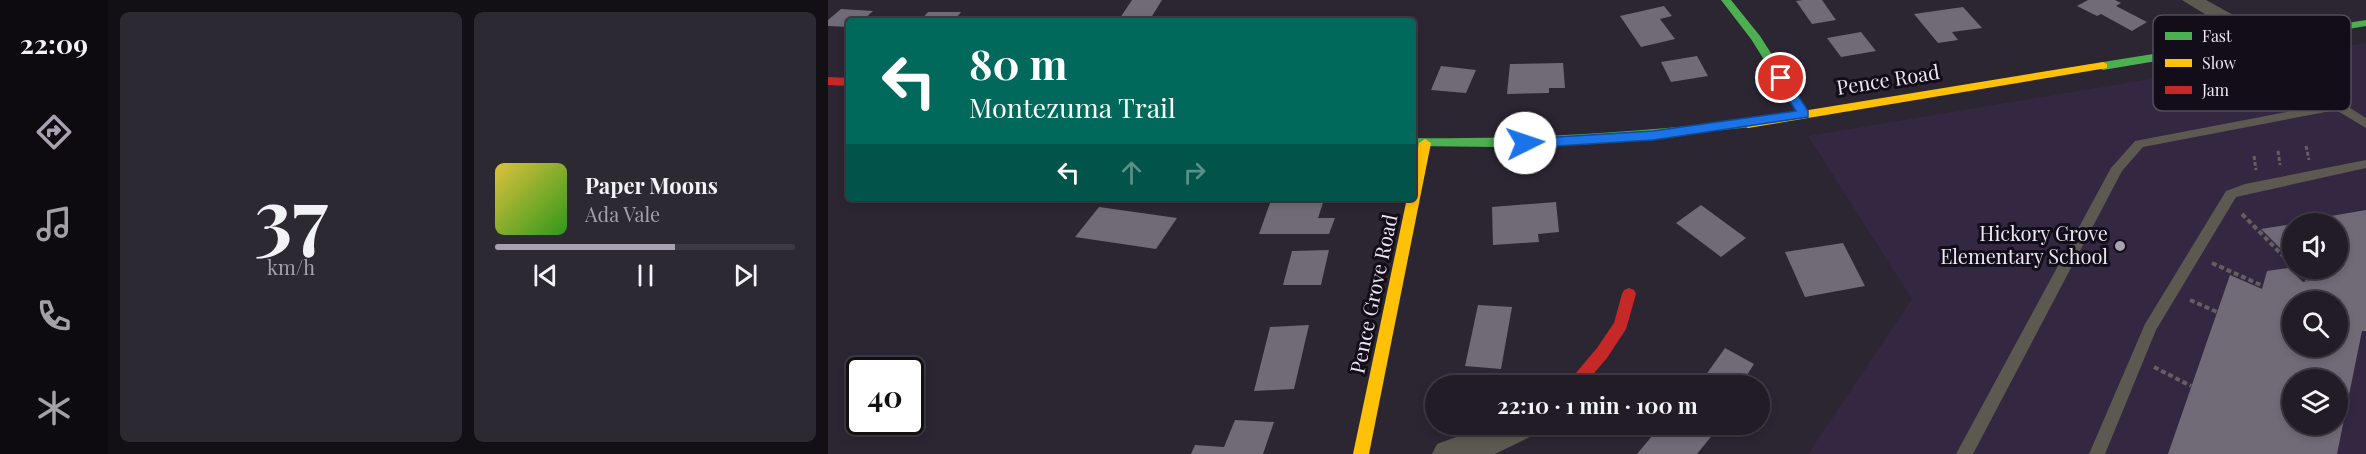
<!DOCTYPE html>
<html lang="en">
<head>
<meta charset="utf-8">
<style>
  :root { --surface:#211c26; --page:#2d2932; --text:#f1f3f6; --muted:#a2a1a7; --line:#3e3a43; --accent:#a8a2b0 }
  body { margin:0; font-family:"Playfair Display",serif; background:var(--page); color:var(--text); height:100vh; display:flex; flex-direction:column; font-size:22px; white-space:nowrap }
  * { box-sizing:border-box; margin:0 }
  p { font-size:20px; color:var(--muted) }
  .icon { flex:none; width:33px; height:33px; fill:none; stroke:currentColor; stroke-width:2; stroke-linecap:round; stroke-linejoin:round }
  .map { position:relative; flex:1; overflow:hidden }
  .panel { display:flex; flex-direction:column; gap:12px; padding:12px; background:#120f15; width:720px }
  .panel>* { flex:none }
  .guide { position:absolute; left:18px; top:18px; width:570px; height:183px; border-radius:6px; box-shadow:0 3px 9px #0003,0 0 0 2px var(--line); background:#00695c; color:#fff; overflow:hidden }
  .fabs { position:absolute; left:1454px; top:213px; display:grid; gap:12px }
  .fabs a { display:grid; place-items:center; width:66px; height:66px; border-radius:50%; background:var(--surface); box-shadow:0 3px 9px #0003,0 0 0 2px var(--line); font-size:30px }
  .speed { position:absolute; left:18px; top:357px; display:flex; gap:12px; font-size:30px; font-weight:700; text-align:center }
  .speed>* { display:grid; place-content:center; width:78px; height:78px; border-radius:50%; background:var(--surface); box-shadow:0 3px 9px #0003,0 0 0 2px var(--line); line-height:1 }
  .speed .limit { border:3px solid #111; border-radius:9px; background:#fff; color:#111 }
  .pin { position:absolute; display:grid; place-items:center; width:51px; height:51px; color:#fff; margin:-26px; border:3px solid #fff; border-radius:50%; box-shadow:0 2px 6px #0007 }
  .me { position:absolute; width:66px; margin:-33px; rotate:86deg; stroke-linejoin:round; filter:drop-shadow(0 0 4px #0008) }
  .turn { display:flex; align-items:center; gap:21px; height:126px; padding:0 24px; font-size:27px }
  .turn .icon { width:78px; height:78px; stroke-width:2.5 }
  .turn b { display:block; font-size:42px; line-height:51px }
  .lanes { display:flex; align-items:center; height:57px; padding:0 24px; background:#0003; justify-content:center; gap:30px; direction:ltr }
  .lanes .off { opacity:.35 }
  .panel .widget { flex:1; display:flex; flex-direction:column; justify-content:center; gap:9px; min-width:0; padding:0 21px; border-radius:9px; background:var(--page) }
  .panel .dial { align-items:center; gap:0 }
  .dial b { font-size:78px; line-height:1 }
  .song { display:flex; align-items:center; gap:18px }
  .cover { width:72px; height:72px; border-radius:9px; background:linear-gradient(135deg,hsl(50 70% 55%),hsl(110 70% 35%)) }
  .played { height:6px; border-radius:3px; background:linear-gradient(90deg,var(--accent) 60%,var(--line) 60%) }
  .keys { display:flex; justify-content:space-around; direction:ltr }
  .panel .tiles { flex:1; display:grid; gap:12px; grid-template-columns:repeat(2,1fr) }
  .trip { position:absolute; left:597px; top:375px; width:345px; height:60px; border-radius:30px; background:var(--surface); box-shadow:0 3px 9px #0003,0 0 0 2px var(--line); font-weight:700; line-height:60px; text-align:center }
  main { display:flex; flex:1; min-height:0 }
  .menu { display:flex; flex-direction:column; width:108px; justify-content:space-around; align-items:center; background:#0d0b0f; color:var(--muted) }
  .menu .icon { width:42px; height:42px }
  .menu .current { color:var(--accent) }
  .menu b { font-size:27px; color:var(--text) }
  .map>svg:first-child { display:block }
  .built { fill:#342742; fill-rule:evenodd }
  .building { fill:#716b77; fill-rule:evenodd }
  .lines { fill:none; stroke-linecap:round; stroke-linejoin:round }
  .path-far1 { stroke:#63605e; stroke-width:3; stroke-dasharray:4 2; stroke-linecap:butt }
  .path { stroke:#63605e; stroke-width:4; stroke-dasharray:5 3; stroke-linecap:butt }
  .lane { fill:#5c5a50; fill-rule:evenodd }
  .street { fill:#5c5a50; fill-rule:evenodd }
  .fast { fill:#4caf50; fill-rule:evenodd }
  .slow { fill:#ffc107; fill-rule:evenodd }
  .jam { fill:#c62828; fill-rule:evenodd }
  .route { fill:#1a73e8; stroke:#114b97; stroke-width:1.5 }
  .poi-dot { fill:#a8a2b0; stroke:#120d18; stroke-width:2 }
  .labels { text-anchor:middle; stroke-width:6; stroke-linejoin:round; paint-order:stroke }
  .street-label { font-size:20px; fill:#ebe5f4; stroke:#120d18 }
  .poi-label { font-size:20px; fill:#ebe5f4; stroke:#120d18; text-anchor:end }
  .key { fill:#120d18; stroke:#534e5a; stroke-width:1.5 }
  .key-label { font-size:16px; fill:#ebe5f4 }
</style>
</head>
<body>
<main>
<nav class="menu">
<b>22:09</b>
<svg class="icon current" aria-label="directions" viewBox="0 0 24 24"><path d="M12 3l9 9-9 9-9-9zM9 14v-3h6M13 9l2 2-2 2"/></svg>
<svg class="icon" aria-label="music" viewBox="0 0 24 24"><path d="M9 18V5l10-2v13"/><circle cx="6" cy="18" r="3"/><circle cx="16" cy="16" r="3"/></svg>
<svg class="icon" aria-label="phone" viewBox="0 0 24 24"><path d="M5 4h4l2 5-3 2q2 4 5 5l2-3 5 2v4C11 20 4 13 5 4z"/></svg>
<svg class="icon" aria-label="climate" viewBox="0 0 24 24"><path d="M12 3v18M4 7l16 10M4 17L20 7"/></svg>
</nav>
<section class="panel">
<div class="tiles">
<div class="widget dial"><b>37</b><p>km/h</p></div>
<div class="widget">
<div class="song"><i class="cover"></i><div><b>Paper Moons</b><p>Ada Vale</p></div></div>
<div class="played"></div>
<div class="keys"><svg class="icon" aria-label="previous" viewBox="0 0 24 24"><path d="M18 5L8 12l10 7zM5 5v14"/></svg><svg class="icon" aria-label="pause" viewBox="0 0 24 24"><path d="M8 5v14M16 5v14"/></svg><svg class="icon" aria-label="next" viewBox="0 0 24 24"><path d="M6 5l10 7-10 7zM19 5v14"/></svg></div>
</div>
</div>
</section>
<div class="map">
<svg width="1538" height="454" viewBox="0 0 1538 454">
  <rect width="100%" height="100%" fill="#2c2633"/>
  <path class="built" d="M1538,43V454H980L1084,299L980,136ZM1464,224H1509V268H1464ZM1464,302H1509V346H1464ZM1464,380H1509V424H1464Z"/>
  <g class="building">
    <path d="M304,0H334L321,21H290Z"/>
    <path d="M975,0H994L1008,20L984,24L968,1Z"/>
    <path d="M1260,0H1287L1293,3L1288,6L1319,22L1304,31L1273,14L1269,16L1249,6Z"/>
    <path d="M836,6L844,16L832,19L847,39L813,47L792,16Z"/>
    <path d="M1135,7L1154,28L1124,32L1130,40L1110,43L1086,14Z"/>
    <path d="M13,9L45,11L34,21H21V27L0,26V20Z"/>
    <path d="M100,12H133L126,21H92Z"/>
    <path d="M1033,32L1048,51L1013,57L999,38Z"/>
    <path d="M869,56L880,76L843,82L833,62Z"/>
    <path d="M735,63L737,88H721V93L679,94L682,64Z"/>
    <path d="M613,66L648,70L638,93L603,90Z"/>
    <path d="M728,202L731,232L710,234L711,242L665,245L664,207Z"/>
    <path d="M442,203H495L490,218H507L501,234H431Z"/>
    <path d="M873,205L918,238L893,257L848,223Z"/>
    <path d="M271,207L349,218L328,249L247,237Z"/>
    <path d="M1538,210V331H1534L1509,454H1340L1402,275L1434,289L1439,271L1460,268L1475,282L1484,280L1472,268H1509V224L1468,222ZM1464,302H1509V346H1464ZM1464,380H1509V424H1464Z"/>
    <path d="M1464,224V260L1433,229Z"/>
    <path d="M1015,243L1037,286L977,297L957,252Z"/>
    <path d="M501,250L493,285H455L464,251Z"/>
    <path d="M650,305L684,307L673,369L637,366Z"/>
    <path d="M481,325L466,389L426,391L442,327Z"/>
    <path d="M897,348L926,364L912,386H870Z"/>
    <path d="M407,420L446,422L435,454H363L367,445L396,447Z"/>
    <path d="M834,424H875L886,433L869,454H809Z"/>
  </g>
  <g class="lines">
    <g class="path-far1">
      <path d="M1478,146L1481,160"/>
      <path d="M1450,151L1452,165"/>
      <path d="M1426,156L1428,170"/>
    </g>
    <g class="path">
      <path d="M1414,214L1464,265"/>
      <path d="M1384,263L1435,286"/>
      <path d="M1467,268L1480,281"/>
      <path d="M1362,300L1389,312"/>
      <path d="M1326,367L1363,386"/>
    </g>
    <g class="lane">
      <path d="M1427,38L1514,103L1538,118V128L1508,110L1315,147L1294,171L1145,454H1128L1283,168L1307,141L1500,104L1423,43L1422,41Z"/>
      <path d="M1538,160V168L1408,197L1328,330L1277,454H1261L1317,324L1398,191L1417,184Z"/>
    </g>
    <g class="street">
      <path d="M1354,0H1378L1407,16L1437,41L1434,45H1420L1393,24Z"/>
      <path d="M664,424H712L708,434L667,454H604L609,444Z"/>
    </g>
    <g class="fast">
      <path d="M893,0H903L932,36L982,114L980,117H972L923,39Z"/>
      <path d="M1538,20V26L1275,70L1269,66L1275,62Z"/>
      <path d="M920,120L924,121L926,124L924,127L752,144L669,147L585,146V138C697,140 808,132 920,120Z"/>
    </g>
    <g class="slow">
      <path d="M1275,62L1279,64V68L920,128L914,124L920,120Z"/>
      <path d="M597,139L603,143L541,454H525L579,198H585V170L591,143Z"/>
    </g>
    <g class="jam">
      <path d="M0,77L21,78V86L0,85Z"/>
      <path d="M801,288L806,290L808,294L798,329L779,358L755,386H737L769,348L786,323L794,294L796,290Z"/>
    </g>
  </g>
  <path class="route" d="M953,74L957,75L980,111V117L825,140L697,148L691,143L697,139L825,131L968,111L947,78Z"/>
  <circle class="poi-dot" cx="1292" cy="246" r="6"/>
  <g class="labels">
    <g class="street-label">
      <text transform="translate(1060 80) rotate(-9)" y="7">Pence Road</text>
      <text transform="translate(546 294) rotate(-78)" y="7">Pence Grove Road</text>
    </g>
    <g class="poi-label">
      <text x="1280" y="241">Hickory Grove<tspan x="1280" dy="23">Elementary School</tspan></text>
    </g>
  </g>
  <rect x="1325" y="15" width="198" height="96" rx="9" class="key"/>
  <rect x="1337" y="32" width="27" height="8" fill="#4caf50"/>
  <rect x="1337" y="59" width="27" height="8" fill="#ffc107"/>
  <rect x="1337" y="86" width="27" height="8" fill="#c62828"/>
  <g class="key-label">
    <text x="1374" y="42">Fast</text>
    <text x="1374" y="69">Slow</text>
    <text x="1374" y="96">Jam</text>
  </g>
</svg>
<div class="fabs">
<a><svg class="icon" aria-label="sound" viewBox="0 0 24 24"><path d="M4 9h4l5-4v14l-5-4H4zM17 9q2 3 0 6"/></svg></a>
<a><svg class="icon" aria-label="search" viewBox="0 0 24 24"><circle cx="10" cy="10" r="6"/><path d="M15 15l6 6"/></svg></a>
<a><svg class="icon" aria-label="layers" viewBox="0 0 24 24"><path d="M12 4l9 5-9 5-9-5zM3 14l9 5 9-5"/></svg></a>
</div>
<div class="speed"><div class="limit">40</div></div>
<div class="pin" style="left:953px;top:78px;background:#d93025"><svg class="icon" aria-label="arrive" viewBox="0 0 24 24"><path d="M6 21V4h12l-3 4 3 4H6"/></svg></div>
<svg class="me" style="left:697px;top:143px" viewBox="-20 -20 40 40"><circle r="19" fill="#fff"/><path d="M0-13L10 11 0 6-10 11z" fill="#1a73e8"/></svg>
<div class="trip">22:10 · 1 min · 100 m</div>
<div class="guide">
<div class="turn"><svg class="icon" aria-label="left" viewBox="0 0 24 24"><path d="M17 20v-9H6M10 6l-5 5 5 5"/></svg><div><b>80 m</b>Montezuma Trail</div></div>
<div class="lanes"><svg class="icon" aria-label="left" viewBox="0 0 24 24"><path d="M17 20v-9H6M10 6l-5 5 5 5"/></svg><svg class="icon off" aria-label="ahead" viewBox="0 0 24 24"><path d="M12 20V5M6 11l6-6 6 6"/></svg><svg class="icon off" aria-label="right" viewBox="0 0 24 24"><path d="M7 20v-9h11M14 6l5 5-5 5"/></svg></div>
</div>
</div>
</main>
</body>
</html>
